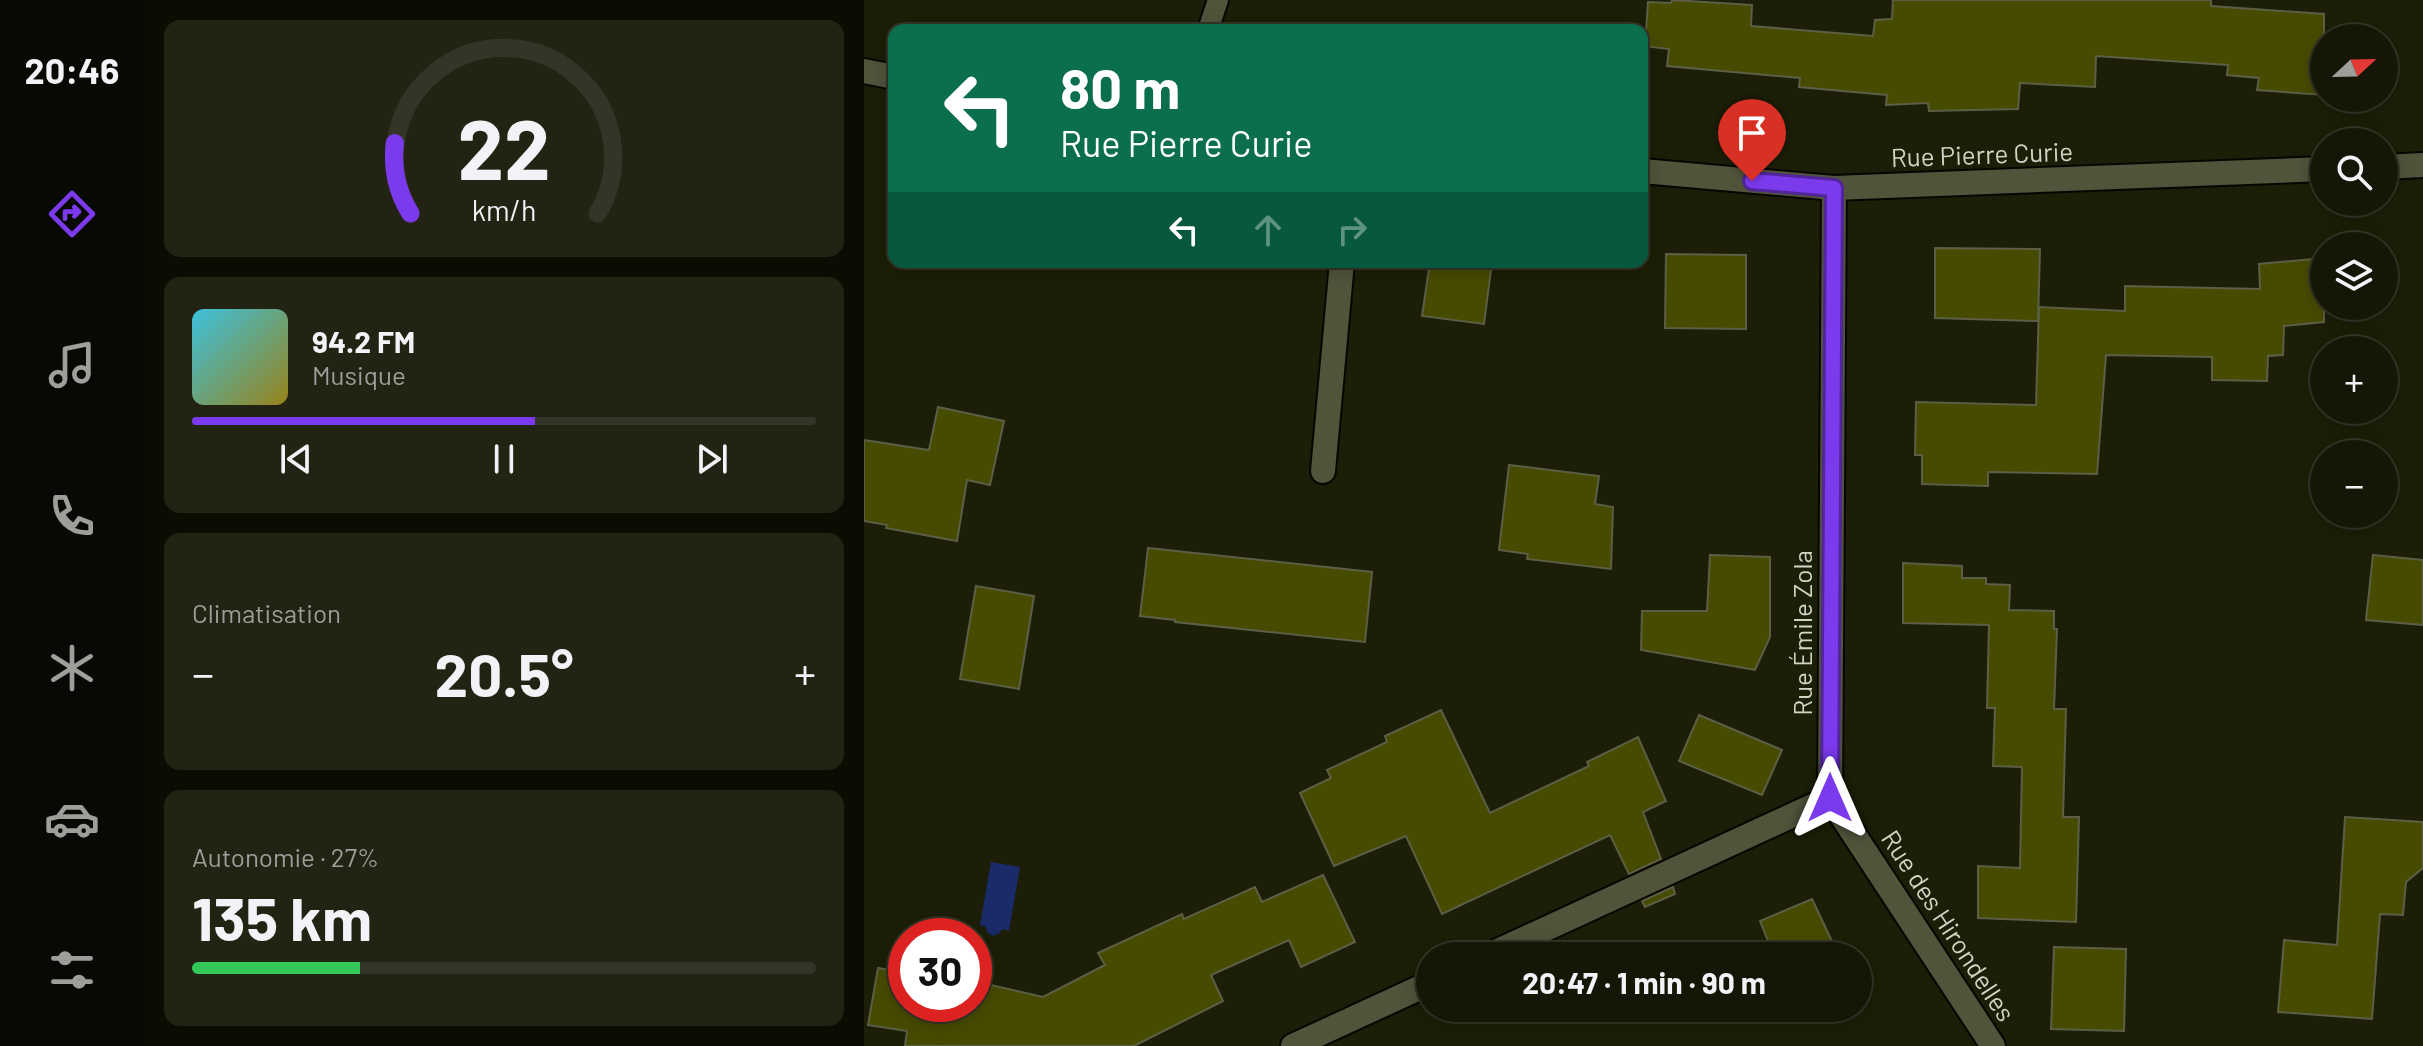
<!DOCTYPE html>
<html lang="fr">
<head>
<meta charset="utf-8">
<style>
  :root { --surface:#151605; --page:#222313; --text:#f1f3f6; --muted:#9d9f9a; --line:#343527; --accent:#7c3aed }
  body { margin:0; font-family:Barlow,sans-serif; background:var(--page); color:var(--text); height:100vh; display:flex; flex-direction:column; font-size:30px; white-space:nowrap }
  * { box-sizing:border-box; margin:0 }
  p { font-size:26px; color:var(--muted) }
  .icon { flex:none; width:44px; height:44px; fill:none; stroke:currentColor; stroke-width:2; stroke-linecap:round; stroke-linejoin:round }
  .map { position:relative; flex:1; overflow:hidden }
  .drawer { display:flex; flex-direction:column; gap:20px; padding:20px; background:#0c0c03; width:720px }
  .drawer>* { flex:none }
  .banner { position:absolute; left:24px; top:24px; width:760px; height:244px; border-radius:16px; box-shadow:0 4px 20px #0003,0 0 0 2px var(--line); background:#0b6e4f; color:#fff; overflow:hidden }
  .needle { width:52px; rotate:68deg }
  .controls { position:absolute; left:1446px; top:24px; display:grid; gap:16px }
  .controls a { display:grid; place-items:center; width:88px; height:88px; border-radius:50%; background:var(--surface); box-shadow:0 4px 20px #0003,0 0 0 2px var(--line); font-size:40px }
  .speed { position:absolute; left:24px; top:918px; display:flex; gap:16px; font-size:40px; font-weight:700; text-align:center }
  .speed>* { display:grid; place-content:center; width:104px; height:104px; border-radius:50%; background:var(--surface); box-shadow:0 4px 20px #0003,0 0 0 2px var(--line); line-height:1 }
  .speed .limit { border:12px solid #d22; background:#fff; color:#111 }
  .pin { position:absolute; display:grid; place-items:center; width:68px; height:68px; color:#fff; margin:-82px -34px; border-radius:50% 50% 50% 0; rotate:-45deg; box-shadow:0 0 8px #0007 }
  .pin .icon { rotate:45deg }
  .me { position:absolute; width:88px; margin:-44px; rotate:0deg; stroke-linejoin:round; filter:drop-shadow(0 0 6px #0008) }
  .turn { display:flex; align-items:center; gap:28px; height:168px; padding:0 40px; font-size:36px }
  .turn .icon { width:104px; height:104px; stroke-width:2.5 }
  .turn b { display:block; font-size:56px; line-height:68px }
  .lanes { display:flex; align-items:center; height:76px; padding:0 40px; background:#0003; justify-content:center; gap:40px; direction:ltr }
  .lanes .off { opacity:.35 }
  .big { font-size:60px; font-weight:700; line-height:1.1 }
  .drawer .tile { flex:1; display:flex; flex-direction:column; justify-content:center; gap:12px; min-width:0; padding:0 28px; border-radius:16px; background:var(--page) }
  .drawer .dial { align-items:center; gap:0 }
  .dial svg { height:208px; overflow:visible; fill:none; stroke:var(--line); stroke-width:7; stroke-linecap:round; text-anchor:middle }
  .dial text { fill:var(--text); stroke:none }
  .song { display:flex; align-items:center; gap:24px }
  .cover { width:96px; height:96px; border-radius:12px; background:linear-gradient(135deg,hsl(190 70% 55%),hsl(50 70% 35%)) }
  .played { height:8px; border-radius:4px; background:linear-gradient(90deg,var(--accent) 55%,var(--line) 55%) }
  .keys { display:flex; justify-content:space-around; direction:ltr }
  .heat { display:flex; justify-content:space-between; align-items:center; font-size:44px; direction:ltr }
  .charge { height:12px; border-radius:6px; background:linear-gradient(90deg,#34c759 27%,var(--line) 0) }
  .trip { position:absolute; left:552px; top:942px; width:456px; height:80px; border-radius:40px; background:var(--surface); box-shadow:0 4px 20px #0003,0 0 0 2px var(--line); font-weight:700; line-height:80px; text-align:center }
  main { display:flex; flex:1; min-height:0 }
  .dock { display:flex; flex-direction:column; width:144px; justify-content:space-around; align-items:center; background:#080902; color:var(--muted) }
  .dock .icon { width:56px; height:56px }
  .dock .selected { color:var(--accent) }
  .dock b { font-size:36px; color:var(--text) }
  .map>svg:first-child { display:block }
  .water { fill:#1b2a68 }
  .building { fill:#474b00; stroke:#5c5f45; stroke-width:2 }
  .lines { fill:none; stroke-linecap:round; stroke-linejoin:round }
  .service-casing { stroke:#070700; stroke-width:24 }
  .minor-casing { stroke:#070700; stroke-width:28 }
  .service { stroke:#51533b; stroke-width:20 }
  .minor { stroke:#51533b; stroke-width:24 }
  .route-casing { stroke:#51269a; stroke-width:20 }
  .route { stroke:#7c3aed; stroke-width:14 }
  .labels { text-anchor:middle; stroke-width:8; stroke-linejoin:round; paint-order:stroke }
  .street-label { font-size:26px; fill:#d1d3c5; stroke:#1c1e07 }
</style>
</head>
<body>
<main>
<nav class="dock">
<b>20:46</b>
<svg class="icon selected" aria-label="directions" viewBox="0 0 24 24"><path d="M12 3l9 9-9 9-9-9zM9 14v-3h6M13 9l2 2-2 2"/></svg>
<svg class="icon" aria-label="music" viewBox="0 0 24 24"><path d="M9 18V5l10-2v13"/><circle cx="6" cy="18" r="3"/><circle cx="16" cy="16" r="3"/></svg>
<svg class="icon" aria-label="phone" viewBox="0 0 24 24"><path d="M5 4h4l2 5-3 2q2 4 5 5l2-3 5 2v4C11 20 4 13 5 4z"/></svg>
<svg class="icon" aria-label="climate" viewBox="0 0 24 24"><path d="M12 3v18M4 7l16 10M4 17L20 7"/></svg>
<svg class="icon" aria-label="car" viewBox="0 0 24 24"><path d="M5 17H2v-5l4-1 3-4h7l3 4 3 1v5h-3M9 17h6M6 11h13"/><circle cx="7" cy="17" r="2"/><circle cx="17" cy="17" r="2"/></svg>
<svg class="icon" aria-label="filters" viewBox="0 0 24 24"><path d="M4 7h16M4 17h16"/><circle cx="9" cy="7" r="2"/><circle cx="15" cy="17" r="2"/></svg>
</nav>
<section class="drawer">
<div class="tile dial"><svg viewBox="0 0 100 80">
<path d="M14 69A42 42 0 1 1 86 69"/>
<path d="M14 69A42 42 0 0 1 8 42" stroke="#7c3aed"/>
<text x="50" y="56" font-size="32" font-weight="700">22</text>
<text x="50" y="72" font-size="11">km/h</text>
</svg></div>
<div class="tile">
<div class="song"><i class="cover"></i><div><b>94.2 FM</b><p>Musique</p></div></div>
<div class="played"></div>
<div class="keys"><svg class="icon" aria-label="previous" viewBox="0 0 24 24"><path d="M18 5L8 12l10 7zM5 5v14"/></svg><svg class="icon" aria-label="pause" viewBox="0 0 24 24"><path d="M8 5v14M16 5v14"/></svg><svg class="icon" aria-label="next" viewBox="0 0 24 24"><path d="M6 5l10 7-10 7zM19 5v14"/></svg></div>
</div>
<div class="tile"><p>Climatisation</p>
<div class="heat"><a>−</a><b class="big">20.5°</b><a>+</a></div>
</div>
<div class="tile"><p>Autonomie · 27%</p><b class="big">135 km</b><div class="charge"></div></div>
</section>
<div class="map">
<svg width="1559" height="1046" viewBox="0 0 1559 1046">
  <rect width="100%" height="100%" fill="#1c1e07"/>
  <path class="water" d="M127,862L156,867L145,931L139,929L134,934L128,936L123,932L122,927L116,925Z"/>
  <g class="building">
    <path d="M808,0L888,5L887,26L1009,36L1011,20L1028,19L1029,0H1347V6L1460,14V95L1393,90L1395,78L1363,75L1364,65L1232,56L1231,87L1156,83L1154,109L1065,111L1064,103L1022,105L1023,95L935,87L936,78L803,66L805,49L781,46L784,2L807,3Z"/>
    <path d="M1071,248L1176,249L1174,321L1071,318Z"/>
    <path d="M802,254L882,255V329L801,328Z"/>
    <path d="M1460,258V322L1420,326L1419,355L1404,356L1403,381L1348,380V357L1242,355L1233,474L1124,472V486L1058,484V455H1051L1052,402L1172,405L1175,307L1261,311V286L1396,289L1395,264Z"/>
    <path d="M566,262H628L620,324L558,316Z"/>
    <path d="M74,407L140,421L126,485L103,480L93,541L22,528L23,525L0,521V440L65,450Z"/>
    <path d="M645,465L735,476L731,504L749,507L747,569L663,559L664,554L635,550Z"/>
    <path d="M284,548L508,572L501,642L311,622V620L276,616Z"/>
    <path d="M846,555L906,557V637L891,670L777,650L778,611H843Z"/>
    <path d="M1509,555L1559,560V625L1502,620Z"/>
    <path d="M1039,563L1098,566V578H1122V584L1146,585L1145,610L1190,611V629H1193L1190,709H1202L1199,817H1215L1212,922L1114,918V866L1156,868L1158,767L1129,766L1131,708H1123L1125,625L1039,623Z"/>
    <path d="M112,586L170,596L155,689L96,679Z"/>
    <path d="M577,710L626,813L725,766L723,762L774,737L802,801L779,812L797,859L765,874L746,835L578,914L542,836L470,866L436,793L467,778L463,770L523,742L521,736Z"/>
    <path d="M835,715L918,750L898,795L815,761Z"/>
    <path d="M1481,817L1559,822V868L1542,882L1539,915L1516,914L1508,1019L1414,1012L1420,940L1473,945Z"/>
    <path d="M459,875L491,942L437,967L425,940L347,975L359,1001L270,1046H41L43,1031L4,1025L14,968L42,973V1004H110V981L179,997L241,965L234,953L318,914L320,919L391,887L398,902Z"/>
    <path d="M809,887L811,894L781,907L778,901Z"/>
    <path d="M948,899L975,956H910L896,921Z"/>
    <path d="M1190,947L1262,949L1260,1031L1187,1029Z"/>
  </g>
  <g class="lines">
    <defs>
      <path id="service" d="M344,30L354,0"/>
      <g id="minor">
        <path d="M0,71L30,77"/>
        <path d="M1520,167L1559,165"/>
        <path d="M778,171L970,188L1460,169"/>
        <path d="M459,471L478,262"/>
        <path d="M966,798L970,188"/>
        <path d="M966,798L1129,1046"/>
        <path d="M623,956L966,798"/>
        <path d="M429,1046L566,983"/>
      </g>
    </defs>
    <use href="#service" class="service-casing"/>
    <use href="#minor" class="minor-casing"/>
    <use href="#service" class="service"/>
    <use href="#minor" class="minor"/>
  </g>
  <g class="lines">
    <defs>
      <path id="route" d="M888,181L970,188L966,798"/>
    </defs>
    <use href="#route" class="route-casing"/>
    <use href="#route" class="route"/>
  </g>
  <g class="labels">
    <g class="street-label">
      <text transform="translate(1118 155) rotate(-2)" y="9">Rue Pierre Curie</text>
      <text transform="translate(939 633) rotate(-90)" y="9">Rue Émile Zola</text>
      <text transform="translate(1084 926) rotate(57)" y="9">Rue des Hirondelles</text>
    </g>
  </g>
</svg>
<div class="controls">
<a><svg class="needle" viewBox="-14 -14 28 28"><path d="M0-13l5 13h-10z" fill="#e53935"/><path d="M0 13l5-13h-10z" fill="#9d9f9a"/></svg></a>
<a><svg class="icon" aria-label="search" viewBox="0 0 24 24"><circle cx="10" cy="10" r="6"/><path d="M15 15l6 6"/></svg></a>
<a><svg class="icon" aria-label="layers" viewBox="0 0 24 24"><path d="M12 4l9 5-9 5-9-5zM3 14l9 5 9-5"/></svg></a>
<a>+</a>
<a>−</a>
</div>
<div class="speed"><div class="limit">30</div></div>
<div class="pin" style="left:888px;top:181px;background:#d93025"><svg class="icon" aria-label="arrive" viewBox="0 0 24 24"><path d="M6 21V4h12l-3 4 3 4H6"/></svg></div>
<svg class="me" style="left:966px;top:798px" viewBox="-20 -20 40 40"><path d="M0-17L14 15 0 8-14 15z" fill="#7c3aed" stroke="#fff" stroke-width="4"/></svg>
<div class="trip">20:47 · 1 min · 90 m</div>
<div class="banner">
<div class="turn"><svg class="icon" aria-label="left" viewBox="0 0 24 24"><path d="M17 20v-9H6M10 6l-5 5 5 5"/></svg><div><b>80 m</b>Rue Pierre Curie</div></div>
<div class="lanes"><svg class="icon" aria-label="left" viewBox="0 0 24 24"><path d="M17 20v-9H6M10 6l-5 5 5 5"/></svg><svg class="icon off" aria-label="ahead" viewBox="0 0 24 24"><path d="M12 20V5M6 11l6-6 6 6"/></svg><svg class="icon off" aria-label="right" viewBox="0 0 24 24"><path d="M7 20v-9h11M14 6l5 5-5 5"/></svg></div>
</div>
</div>
</main>
</body>
</html>
